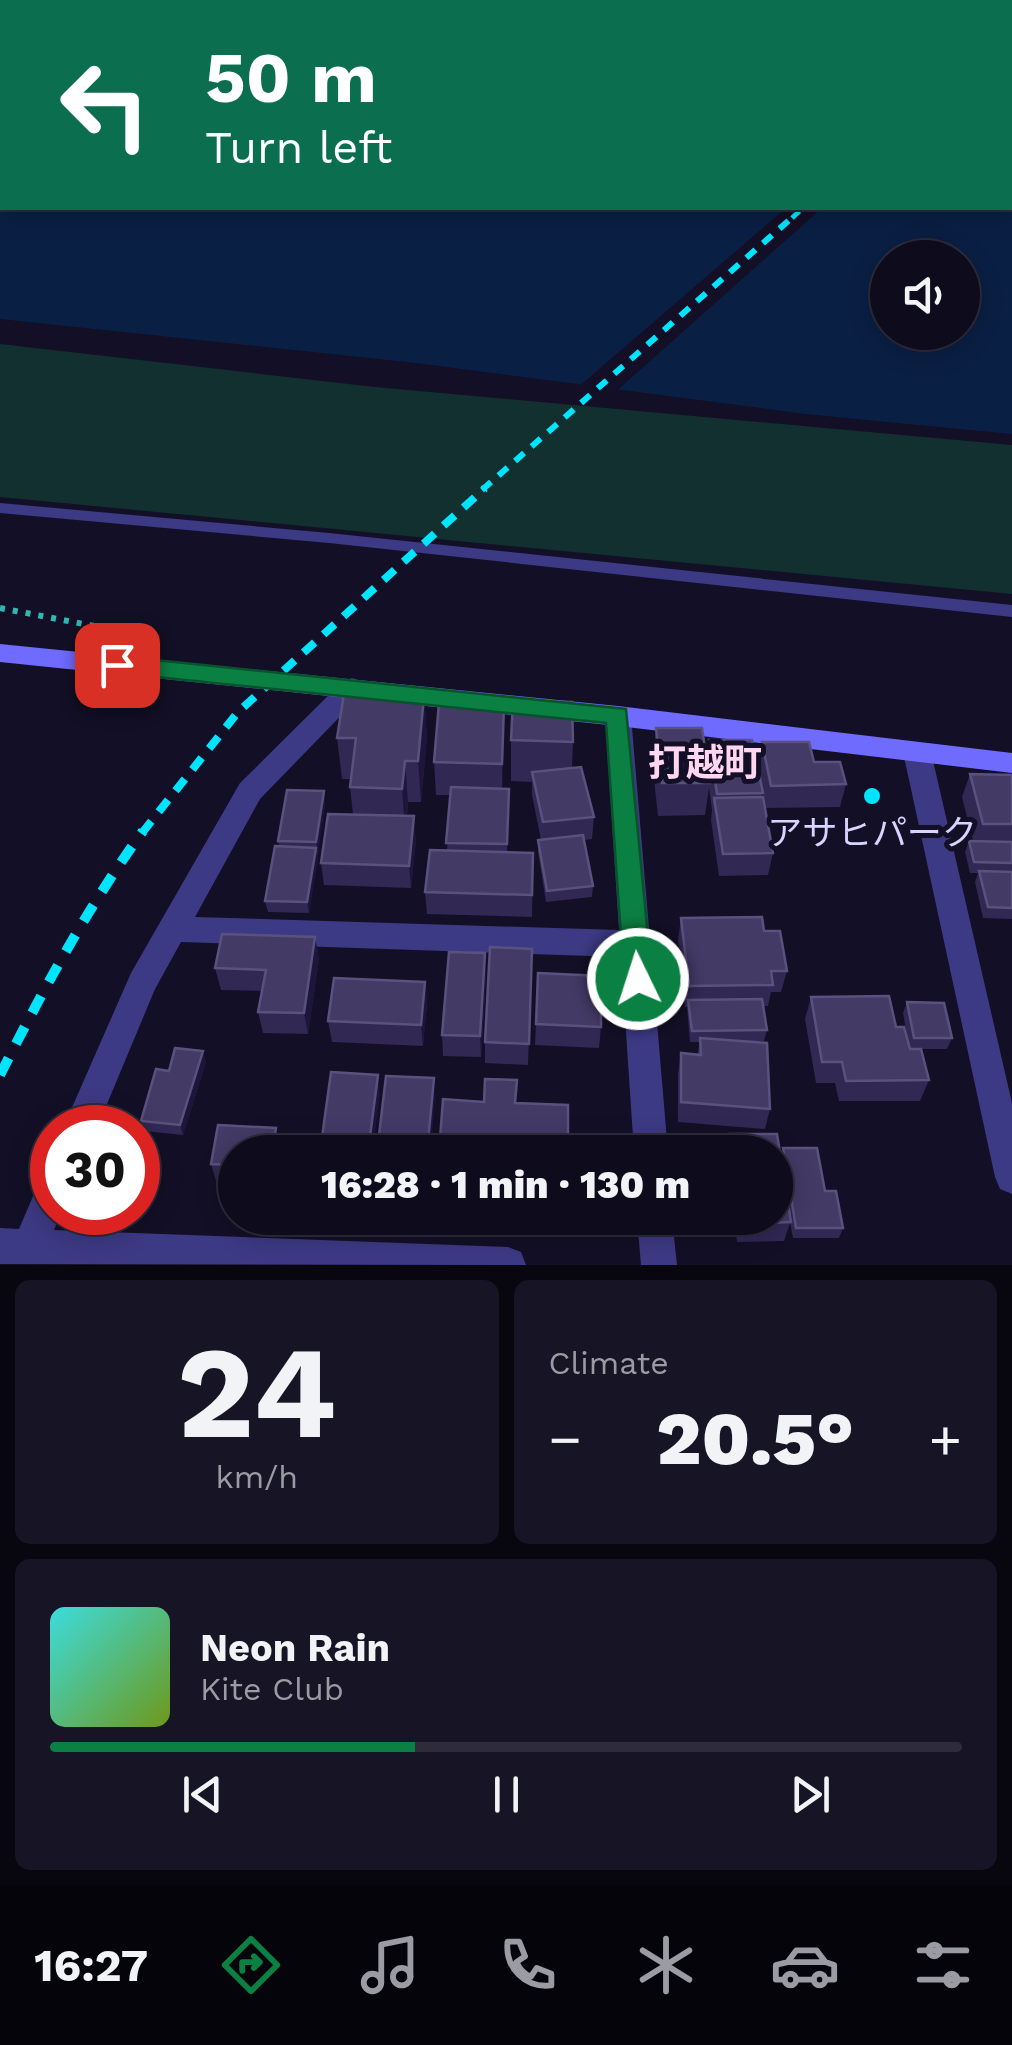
<!DOCTYPE html>
<html lang="en">
<head>
<meta charset="utf-8">
<style>
  :root { --surface:#0e0b1c; --page:#171425; --text:#f1f3f6; --muted:#9b9ba3; --line:#2e2b3b; --accent:#0b8043 }
  body { margin:0; font-family:"Work Sans","Noto Sans JP",sans-serif; background:var(--page); color:var(--text); height:100vh; display:flex; flex-direction:column; font-size:38px; white-space:nowrap }
  * { box-sizing:border-box; margin:0 }
  p { font-size:32px; color:var(--muted) }
  .icon { flex:none; width:55px; height:55px; fill:none; stroke:currentColor; stroke-width:2; stroke-linecap:round; stroke-linejoin:round }
  .map { position:relative; height:1265px; overflow:hidden }
  .details { display:flex; flex-direction:column; gap:15px; padding:15px; background:#08060f; flex:1 }
  .details>* { flex:none }
  .guide { position:absolute; left:0px; top:0px; width:1012px; height:210px; box-shadow:0 5px 25px #0003,0 0 0 2px var(--line); background:#0b6e4f; color:#fff; overflow:hidden }
  .tools { position:absolute; left:870px; top:240px; display:grid; gap:20px }
  .tools a { display:grid; place-items:center; width:110px; height:110px; border-radius:50%; background:var(--surface); box-shadow:0 5px 25px #0003,0 0 0 2px var(--line); font-size:50px }
  .speed { position:absolute; left:30px; top:1105px; display:flex; gap:20px; font-size:50px; font-weight:700; text-align:center }
  .speed>* { display:grid; place-content:center; width:130px; height:130px; border-radius:50%; background:var(--surface); box-shadow:0 5px 25px #0003,0 0 0 2px var(--line); line-height:1 }
  .speed .limit { border:15px solid #d22; background:#fff; color:#111 }
  .pin { position:absolute; display:grid; place-items:center; width:85px; height:85px; color:#fff; margin:-42px; border-radius:20px; box-shadow:0 5px 15px #0006 }
  .me { position:absolute; width:110px; margin:-55px; rotate:356deg; stroke-linejoin:round; filter:drop-shadow(0 0 8px #0008) }
  .turn { display:flex; align-items:center; gap:35px; height:210px; padding:0 40px; font-size:45px }
  .turn .icon { width:130px; height:130px; stroke-width:2.5 }
  .turn b { display:block; font-size:70px; line-height:85px }
  .big { font-size:75px; font-weight:800; line-height:1.1 }
  .details .card { flex:1; display:flex; flex-direction:column; justify-content:center; gap:15px; min-width:0; padding:0 35px; border-radius:15px; background:var(--page) }
  .details .dial { align-items:center; gap:0 }
  .dial b { font-size:130px; line-height:1 }
  .song { display:flex; align-items:center; gap:30px }
  .cover { width:120px; height:120px; border-radius:15px; background:linear-gradient(135deg,hsl(180 70% 55%),hsl(80 70% 35%)) }
  .played { height:10px; border-radius:5px; background:linear-gradient(90deg,var(--accent) 40%,var(--line) 40%) }
  .keys { display:flex; justify-content:space-around; direction:ltr }
  .heat { display:flex; justify-content:space-between; align-items:center; font-size:55px; direction:ltr }
  .details .tiles { flex:1; display:grid; gap:15px; grid-template-columns:1fr 1fr }
  .card:last-child { grid-column:span 2 }
  .trip { position:absolute; left:218px; top:1135px; width:575px; height:100px; border-radius:50px; background:var(--surface); box-shadow:0 5px 25px #0003,0 0 0 2px var(--line); font-weight:800; line-height:100px; text-align:center }
  .menu { display:flex; height:160px; justify-content:space-around; align-items:center; background:#06040b; color:var(--muted) }
  .menu .icon { width:70px; height:70px }
  .menu .on { color:var(--accent) }
  .menu b { font-size:45px; color:var(--text) }
  .map>svg:first-child { display:block }
  .green { fill:#12302f }
  .water { fill:#0a1f44; fill-rule:evenodd }
  .pier { fill:#130f26 }
  .lines { fill:none; stroke-linecap:round; stroke-linejoin:round }
  .path { stroke:#2fb8b0; stroke-width:6; stroke-dasharray:5 8; stroke-linecap:butt }
  .lane { fill:#3d3a85; fill-rule:evenodd }
  .street { fill:#3d3a85; fill-rule:evenodd }
  .secondary { fill:#6f6bff; fill-rule:evenodd }
  .rail-far3 { stroke:#00e5ff; stroke-width:5; stroke-dasharray:10 8; stroke-linecap:butt }
  .rail-far2 { stroke:#00e5ff; stroke-width:6; stroke-dasharray:12 10; stroke-linecap:butt }
  .rail-far1 { stroke:#00e5ff; stroke-width:8; stroke-dasharray:15 12; stroke-linecap:butt }
  .rail { stroke:#00e5ff; stroke-width:10; stroke-dasharray:19 16; stroke-linecap:butt }
  .wall { fill:#312854 }
  .shaded-wall { fill:#1d163a }
  .building { fill:#433a66; stroke:#5a527e; stroke-width:2.5 }
  .route { fill:#0b8043; stroke:#07532c; stroke-width:2.5 }
  .poi-dot { fill:#00e5ff; stroke:#130f26; stroke-width:4 }
  .labels { text-anchor:middle; stroke-width:10; stroke-linejoin:round; paint-order:stroke }
  .poi-label { font-size:35px; fill:#d9d4ff; stroke:#130f26 }
  .neighbourhood-label { font-size:38px; font-weight:bold; fill:#ffd6f0; stroke:#130f26 }
</style>
</head>
<body>
<div class="map">
<svg width="1012" height="1265" viewBox="0 0 1012 1265">
  <rect width="100%" height="100%" fill="#130f26"/>
  <path class="green" d="M0,344L375,387L1012,445V594L0,497Z"/>
  <path class="water" d="M0,47L2,208H1010L1012,112V434L805,414L416,363L0,319ZM888,258H962V332H888Z"/>
  <path class="pier" d="M786,208H822L613,394L576,389Z"/>
  <g class="lines">
    <path class="path" d="M0,608L136,634"/>
    <g class="lane">
      <path d="M615,0H652L653,2H618Z"/>
      <rect x="1010" y="24" width="2" height="6"/>
      <path d="M0,503L329,533L1012,605V617L329,543L0,513Z"/>
    </g>
    <g class="street">
      <path d="M352,678L361,681L365,688L361,695L260,799L195,917L619,930L605,716L609,709H627L631,716L668,1152H634L621,957L181,942L155,989L97,1128H63L131,973L240,783L343,681Z"/>
      <path d="M917,742L927,745L931,752L1012,1103V1194L1000,1189L995,1177L903,752L907,745Z"/>
      <path d="M52,1175V1212H61L54,1230L508,1247L521,1252L526,1265L0,1264V1228L19,1229L40,1180Z"/>
      <path d="M637,1218H672L677,1265H641Z"/>
    </g>
    <path class="secondary" d="M0,644L618,706L1012,753V773L618,726L0,662Z"/>
    <path class="rail-far3" d="M792,218L803,208"/>
    <path class="rail-far2" d="M482,490L795,215"/>
    <path class="rail-far1" d="M142,833L238,712L485,488"/>
    <path class="rail" d="M0,1075C43,990 87,908 143,831"/>
  </g>
  <g class="wall">
    <path d="M424,696L427,737L421,802H408L407,816L416,839L411,888L324,885L321,863L353,814L350,787L351,779H342L337,738Z"/>
    <path d="M504,705L502,789H509L507,852L533,853L532,917L427,914L425,892L447,850L450,795H436L434,762Z"/>
    <path d="M656,728L706,758L709,740L763,793L762,797L773,853L768,875L719,876L711,820L712,810L709,788L705,815L658,816L652,761Z"/>
    <path d="M511,740L573,742L572,768L594,817L592,839L584,840L593,886L592,897L546,902L538,852V840H541L532,795V782L511,781Z"/>
    <path d="M762,742L814,762L846,784L840,807L766,808L758,765Z"/>
    <path d="M970,774L1012,775V919L983,918L975,882L978,873H970L965,852L969,841H973L962,797Z"/>
    <path d="M324,791L325,803L309,913L268,912L265,901L279,846L278,841Z"/>
    <path d="M681,918L764,931L787,971L781,992H771L768,1006H763L767,1030L764,1041H739L770,1109L765,1129L678,1122V1074L681,1053L697,1055L700,1042H690L687,1007H685L678,940Z"/>
    <path d="M315,937L319,959L308,1034L263,1033L258,1012L262,991L221,990L215,968Z"/>
    <path d="M532,949L528,1065L485,1063V1042Z"/>
    <path d="M538,973L601,1027L599,1048L535,1045Z"/>
    <path d="M486,975L481,1057L443,1056L442,1035Z"/>
    <path d="M425,982L427,1003L423,1046L332,1042L328,1021Z"/>
    <path d="M811,997L896,1027L909,1046L903,1013L907,1002L952,1038L947,1049H921L929,1080L920,1101H839L835,1083H816L805,1019Z"/>
    <path d="M206,1062L183,1135L145,1131L141,1121L169,1071Z"/>
    <path d="M730,1134H777L781,1156L783,1148H817L825,1191H836L843,1228L839,1238H793L790,1223L784,1241L737,1242L734,1218H775V1152H726Z"/>
    <path d="M235,1152V1218H294L293,1224L232,1221L226,1202L230,1185L217,1184L211,1164Z"/>
    <path d="M697,1218H728L726,1231L698,1232Z"/>
  </g>
  <g class="shaded-wall">
    <path d="M424,696L427,737L421,802L418,761Z"/>
    <path d="M504,705V738L502,797V764Z"/>
    <path d="M405,761L408,802L405,829L402,789Z"/>
    <path d="M324,791L325,803L318,854L316,842Z"/>
    <path d="M414,816L416,839L411,888L409,866Z"/>
    <path d="M316,848L318,859L309,913L307,902Z"/>
    <path d="M315,937L319,959L308,1034L304,1013Z"/>
    <path d="M485,953L486,975L481,1057L480,1036Z"/>
    <path d="M425,982L427,1003L423,1046L421,1025Z"/>
    <path d="M203,1051L206,1062L183,1135L180,1125Z"/>
    <path d="M378,1075L380,1095L373,1152H368Z"/>
    <path d="M434,1078L435,1098L431,1152H427Z"/>
  </g>
  <g class="building">
    <path d="M344,694L424,696L418,761H405L402,789L350,787L356,738H337Z"/>
    <path d="M513,701L572,702L573,742L511,740Z"/>
    <path d="M439,703L504,705L502,764L434,762Z"/>
    <path d="M656,728H702L710,783H662Z"/>
    <path d="M709,740H752L763,793L717,794Z"/>
    <path d="M762,742H809L814,762H840L846,784L771,786Z"/>
    <path d="M581,767L594,817L543,822L532,772Z"/>
    <path d="M970,774L1012,775V824H983Z"/>
    <path d="M451,787L509,789L507,844L446,843Z"/>
    <path d="M287,790L324,791L316,842L278,841Z"/>
    <path d="M763,797L773,853L723,854L714,798Z"/>
    <path d="M328,814L414,816L409,866L321,863Z"/>
    <path d="M583,835L593,886L547,891L538,840Z"/>
    <path d="M969,841L1012,842V863L974,862Z"/>
    <path d="M275,846L316,848L307,902L265,901Z"/>
    <path d="M430,850L533,853L532,895L425,892Z"/>
    <path d="M979,871L1012,872V908L988,907Z"/>
    <path d="M762,917L764,931H780L787,971H771L773,985L689,986L681,918Z"/>
    <path d="M222,934L315,937L304,1013L258,1012L266,970L215,968Z"/>
    <path d="M490,947L532,949L529,1044L485,1042Z"/>
    <path d="M449,952L485,953L480,1036L442,1035Z"/>
    <path d="M538,973L601,976V1027L536,1024Z"/>
    <path d="M334,978L425,982L421,1025L328,1021Z"/>
    <path d="M889,996L896,1027H904L910,1049H921L929,1080L846,1081L842,1062H822L811,997Z"/>
    <path d="M762,999L767,1030L692,1031L688,1000Z"/>
    <path d="M907,1002L944,1003L952,1038H914Z"/>
    <path d="M700,1038L767,1043L770,1109L681,1102V1053L701,1055Z"/>
    <path d="M175,1048L203,1051L180,1125L141,1121L156,1069L169,1071Z"/>
    <path d="M331,1072L378,1075L368,1152H320Z"/>
    <path d="M386,1076L434,1078L427,1152H377Z"/>
    <path d="M485,1079L517,1080L515,1103L568,1105V1152H439L443,1099L484,1102Z"/>
    <path d="M218,1125L276,1128L274,1141L297,1142L296,1152H235V1202H226L234,1165L211,1164Z"/>
    <path d="M730,1134H777L791,1222L742,1224L741,1218H775V1152H733Z"/>
    <path d="M691,1144H720L721,1152H692Z"/>
    <path d="M783,1148H817L825,1191H836L843,1228H796Z"/>
    <path d="M700,1218H728L729,1221L701,1222Z"/>
  </g>
  <path class="route" d="M117,656L626,709L652,979L648,987L638,991L628,987L624,979L606,723L117,673L106,665Z"/>
  <circle class="poi-dot" cx="872" cy="796" r="10"/>
  <g class="labels">
    <g class="poi-label">
      <text x="872" y="845">アサヒパーク</text>
    </g>
    <g class="neighbourhood-label">
      <text x="705" y="776">打越町</text>
    </g>
  </g>
</svg>
<div class="tools">
<a><svg class="icon" aria-label="sound" viewBox="0 0 24 24"><path d="M4 9h4l5-4v14l-5-4H4zM17 9q2 3 0 6"/></svg></a>
</div>
<div class="speed"><div class="limit">30</div></div>
<div class="pin" style="left:117px;top:665px;background:#d93025"><svg class="icon" aria-label="arrive" viewBox="0 0 24 24"><path d="M6 21V4h12l-3 4 3 4H6"/></svg></div>
<svg class="me" style="left:638px;top:979px" viewBox="-20 -20 40 40"><circle r="17" fill="#0b8043" stroke="#fff" stroke-width="3"/><path d="M0-11L8 9 0 5-8 9z" fill="#fff"/></svg>
<div class="trip">16:28 · 1 min · 130 m</div>
<div class="guide">
<div class="turn"><svg class="icon" aria-label="left" viewBox="0 0 24 24"><path d="M17 20v-9H6M10 6l-5 5 5 5"/></svg><div><b>50 m</b>Turn left</div></div>
</div>
</div>
<section class="details">
<div class="tiles">
<div class="card dial"><b>24</b><p>km/h</p></div>
<div class="card"><p>Climate</p>
<div class="heat"><a>−</a><b class="big">20.5°</b><a>+</a></div>
</div>
<div class="card">
<div class="song"><i class="cover"></i><div><b>Neon Rain</b><p>Kite Club</p></div></div>
<div class="played"></div>
<div class="keys"><svg class="icon" aria-label="previous" viewBox="0 0 24 24"><path d="M18 5L8 12l10 7zM5 5v14"/></svg><svg class="icon" aria-label="pause" viewBox="0 0 24 24"><path d="M8 5v14M16 5v14"/></svg><svg class="icon" aria-label="next" viewBox="0 0 24 24"><path d="M6 5l10 7-10 7zM19 5v14"/></svg></div>
</div>
</div>
</section>
<nav class="menu">
<b>16:27</b>
<svg class="icon on" aria-label="directions" viewBox="0 0 24 24"><path d="M12 3l9 9-9 9-9-9zM9 14v-3h6M13 9l2 2-2 2"/></svg>
<svg class="icon" aria-label="music" viewBox="0 0 24 24"><path d="M9 18V5l10-2v13"/><circle cx="6" cy="18" r="3"/><circle cx="16" cy="16" r="3"/></svg>
<svg class="icon" aria-label="phone" viewBox="0 0 24 24"><path d="M5 4h4l2 5-3 2q2 4 5 5l2-3 5 2v4C11 20 4 13 5 4z"/></svg>
<svg class="icon" aria-label="climate" viewBox="0 0 24 24"><path d="M12 3v18M4 7l16 10M4 17L20 7"/></svg>
<svg class="icon" aria-label="car" viewBox="0 0 24 24"><path d="M5 17H2v-5l4-1 3-4h7l3 4 3 1v5h-3M9 17h6M6 11h13"/><circle cx="7" cy="17" r="2"/><circle cx="17" cy="17" r="2"/></svg>
<svg class="icon" aria-label="filters" viewBox="0 0 24 24"><path d="M4 7h16M4 17h16"/><circle cx="9" cy="7" r="2"/><circle cx="15" cy="17" r="2"/></svg>
</nav>
</body>
</html>
